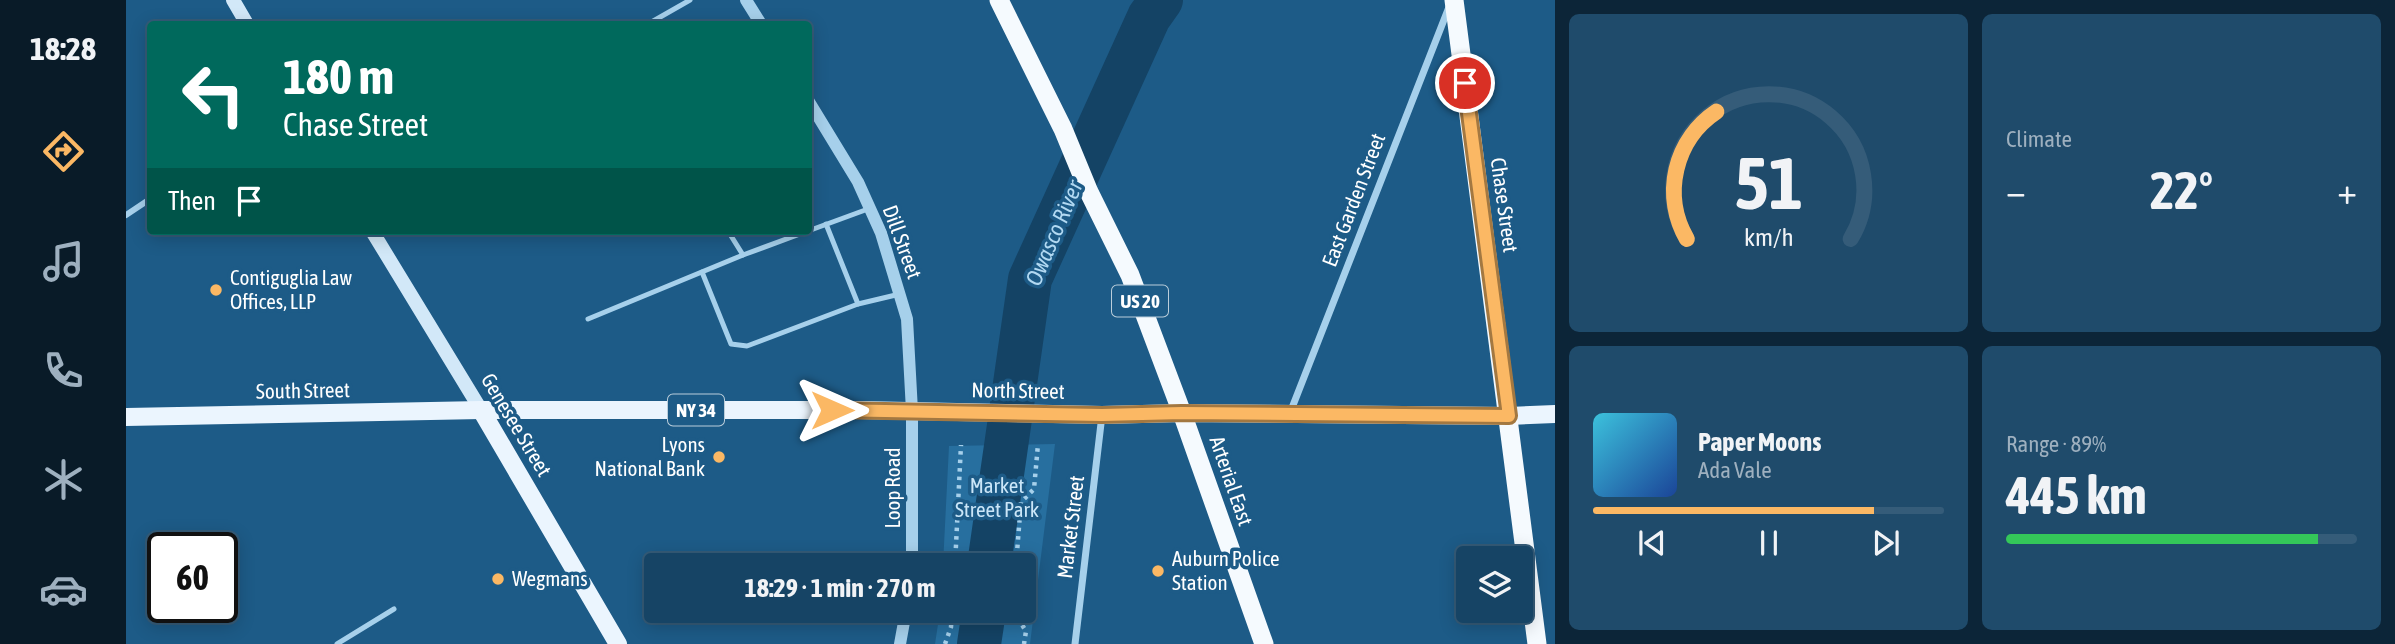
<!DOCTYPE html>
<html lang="en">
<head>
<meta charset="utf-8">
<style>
  :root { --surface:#164465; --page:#1f4b6b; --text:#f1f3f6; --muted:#9eb0bf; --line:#355c79; --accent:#fbb864 }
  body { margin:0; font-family:"Asap Condensed",sans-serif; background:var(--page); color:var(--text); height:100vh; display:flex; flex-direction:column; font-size:26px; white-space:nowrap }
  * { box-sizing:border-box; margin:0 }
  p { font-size:23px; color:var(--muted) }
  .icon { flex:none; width:38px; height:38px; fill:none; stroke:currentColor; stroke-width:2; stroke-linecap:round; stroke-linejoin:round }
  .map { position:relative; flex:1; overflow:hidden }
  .sheet { display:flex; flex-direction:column; gap:14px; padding:14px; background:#0c2538; width:840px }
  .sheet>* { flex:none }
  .top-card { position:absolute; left:21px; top:21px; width:665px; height:214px; border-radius:7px; box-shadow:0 4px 18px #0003,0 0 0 2px var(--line); background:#00695c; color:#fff; overflow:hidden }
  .controls { position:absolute; left:1330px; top:546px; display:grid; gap:14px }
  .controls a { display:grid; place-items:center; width:77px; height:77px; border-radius:7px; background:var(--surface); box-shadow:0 4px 18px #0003,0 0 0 2px var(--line); font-size:35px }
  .speed { position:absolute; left:21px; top:532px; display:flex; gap:14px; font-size:35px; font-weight:700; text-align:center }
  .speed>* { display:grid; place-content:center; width:91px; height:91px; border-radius:50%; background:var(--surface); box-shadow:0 4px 18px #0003,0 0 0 2px var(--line); line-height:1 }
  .speed .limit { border:4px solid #111; border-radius:10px; background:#fff; color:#111 }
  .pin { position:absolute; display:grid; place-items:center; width:60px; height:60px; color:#fff; margin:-30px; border:4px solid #fff; border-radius:50%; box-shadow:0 2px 7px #0007 }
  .me { position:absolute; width:77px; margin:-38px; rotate:90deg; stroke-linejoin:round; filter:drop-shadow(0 0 5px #0008) }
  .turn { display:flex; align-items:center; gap:24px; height:147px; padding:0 21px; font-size:32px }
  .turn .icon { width:91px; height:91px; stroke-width:2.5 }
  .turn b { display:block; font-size:49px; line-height:60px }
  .then { display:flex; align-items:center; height:66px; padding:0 21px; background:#0003; gap:14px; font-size:26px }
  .big { font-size:52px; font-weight:700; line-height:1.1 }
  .sheet .widget { flex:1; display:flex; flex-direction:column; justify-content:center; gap:10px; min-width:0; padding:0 24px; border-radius:10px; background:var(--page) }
  .sheet .dial { align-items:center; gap:0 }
  .dial svg { height:182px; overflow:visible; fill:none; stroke:var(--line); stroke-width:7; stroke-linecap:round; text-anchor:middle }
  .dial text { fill:var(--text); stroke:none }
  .song { display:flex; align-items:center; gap:21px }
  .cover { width:84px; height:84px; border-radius:10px; background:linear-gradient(135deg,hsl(190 70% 55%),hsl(220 70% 35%)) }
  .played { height:7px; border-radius:4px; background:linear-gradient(90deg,var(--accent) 80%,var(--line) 80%) }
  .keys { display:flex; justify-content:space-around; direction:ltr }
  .heat { display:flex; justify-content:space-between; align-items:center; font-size:38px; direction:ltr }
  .charge { height:10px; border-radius:5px; background:linear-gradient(90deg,#34c759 89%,var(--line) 0) }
  .sheet .tiles { flex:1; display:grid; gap:14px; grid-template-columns:repeat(2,1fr) }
  .trip { position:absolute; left:518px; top:553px; width:392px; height:70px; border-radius:7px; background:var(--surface); box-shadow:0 4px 18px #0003,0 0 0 2px var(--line); font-weight:700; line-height:70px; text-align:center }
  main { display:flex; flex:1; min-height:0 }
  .dock { display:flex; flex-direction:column; width:126px; justify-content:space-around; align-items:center; background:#091b28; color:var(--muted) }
  .dock .icon { width:49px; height:49px }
  .dock .selected { color:var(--accent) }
  .dock b { font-size:32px; color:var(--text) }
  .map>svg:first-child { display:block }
  .green { fill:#276f9f }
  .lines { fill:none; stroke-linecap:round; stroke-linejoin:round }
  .river { stroke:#144365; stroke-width:44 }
  .path { stroke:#a6d0eb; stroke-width:4.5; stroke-dasharray:3.5 5; stroke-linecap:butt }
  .service { stroke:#a6d0eb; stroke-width:5 }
  .pedestrian { stroke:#a6d0eb; stroke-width:6 }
  .minor { stroke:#a6d0eb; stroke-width:7 }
  .tertiary { stroke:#a6d0eb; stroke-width:12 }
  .secondary { stroke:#d2e8f8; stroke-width:14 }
  .primary { stroke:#ebf5fe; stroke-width:18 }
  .trunk { stroke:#f5fafe; stroke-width:19 }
  .route-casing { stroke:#a37841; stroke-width:18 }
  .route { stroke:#fbb864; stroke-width:12 }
  .poi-dot { fill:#fbb864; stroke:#1d5b87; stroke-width:2.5 }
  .labels { text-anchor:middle; stroke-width:7; stroke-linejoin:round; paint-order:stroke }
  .shield { fill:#1d5b87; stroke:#bbcedb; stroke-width:2 }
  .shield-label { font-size:19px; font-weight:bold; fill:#fff }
  .street-label { font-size:21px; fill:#fff; stroke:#1d5b87 }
  .poi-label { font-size:21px; fill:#fff; stroke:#1d5b87; text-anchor:start }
  .park-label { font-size:21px; fill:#cbe6f8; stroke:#1d5b87 }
  .water-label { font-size:23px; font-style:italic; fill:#b2d9f2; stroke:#1d5b87 }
</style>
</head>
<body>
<main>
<nav class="dock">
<b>18:28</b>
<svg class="icon selected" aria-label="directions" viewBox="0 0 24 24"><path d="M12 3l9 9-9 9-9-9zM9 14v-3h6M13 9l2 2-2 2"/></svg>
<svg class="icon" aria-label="music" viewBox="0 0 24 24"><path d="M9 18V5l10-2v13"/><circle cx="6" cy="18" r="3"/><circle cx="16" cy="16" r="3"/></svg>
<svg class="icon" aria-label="phone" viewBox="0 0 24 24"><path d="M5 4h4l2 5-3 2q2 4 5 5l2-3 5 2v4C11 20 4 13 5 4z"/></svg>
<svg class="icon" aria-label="climate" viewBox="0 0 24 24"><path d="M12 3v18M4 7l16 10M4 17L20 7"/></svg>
<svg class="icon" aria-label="car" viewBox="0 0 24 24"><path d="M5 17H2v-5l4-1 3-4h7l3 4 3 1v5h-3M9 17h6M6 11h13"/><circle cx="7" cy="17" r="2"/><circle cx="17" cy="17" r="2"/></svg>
</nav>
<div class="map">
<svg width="1429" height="644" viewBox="0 0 1429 644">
  <rect width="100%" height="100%" fill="#1d5b87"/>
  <path class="green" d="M929,444L904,644H809L814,611H898V565H817L823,446Z"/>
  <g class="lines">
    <g class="river">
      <path d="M863,565L904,279L1023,17L1035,0"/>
      <path d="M853,644L858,611"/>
    </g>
    <g class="path">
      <path d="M829,565L835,445"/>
      <path d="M890,565L895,502L908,489L912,444"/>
      <path d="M887,611L900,631L898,644"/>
      <path d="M819,644L825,627L826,611"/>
    </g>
    <g class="service">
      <path d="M522,24L564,0"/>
      <path d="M602,231L617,255L682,231"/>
      <path d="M682,231L742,209"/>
      <path d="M576,272L605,344L621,346L732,304L700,224"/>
      <path d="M732,304L774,294"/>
      <path d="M462,319L617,255"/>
      <path d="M211,644L268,609"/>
    </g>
    <path class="pedestrian" d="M0,215L24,199"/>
    <g class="minor">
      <path d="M1164,413L1323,7"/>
      <path d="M949,644L976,415"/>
    </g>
    <g class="tertiary">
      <path d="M620,0L635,24"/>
      <path d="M682,100L732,182L755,233L781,319L786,411V565"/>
      <path d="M774,644L780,611"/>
    </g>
    <g class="secondary">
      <path d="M107,0L121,24"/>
      <path d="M246,231L355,410"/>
    </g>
    <g class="primary">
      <path d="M355,410L492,644"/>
      <path d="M0,417L355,410H733L976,415L1056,413L1383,416L1429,414"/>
    </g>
    <g class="trunk">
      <path d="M873,0L937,129L963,192L1004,275L1056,413L1138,644"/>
      <path d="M1328,0L1411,644"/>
    </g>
  </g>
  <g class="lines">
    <defs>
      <path id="route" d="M706,410L976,415L1056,413L1383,416L1339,83"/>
    </defs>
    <use href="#route" class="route-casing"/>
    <use href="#route" class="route"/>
  </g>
  <g class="poi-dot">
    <circle cx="90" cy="290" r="7"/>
    <circle cx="593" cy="457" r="7"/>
    <circle cx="1032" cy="571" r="7"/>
    <circle cx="372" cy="579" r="7"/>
  </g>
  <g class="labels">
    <g class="shield">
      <rect x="986" y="285.5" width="56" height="31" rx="5"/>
      <rect x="542" y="394.5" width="56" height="31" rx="5"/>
    </g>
    <g class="shield-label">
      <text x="1014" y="308">US 20</text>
      <text x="570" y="417">NY 34</text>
    </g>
    <g class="street-label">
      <text transform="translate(1228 200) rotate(-69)" y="7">East Garden Street</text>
      <text transform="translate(1378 205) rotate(82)" y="7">Chase Street</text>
      <text transform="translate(776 242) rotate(70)" y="7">Dill Street</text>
      <text transform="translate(177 391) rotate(-1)" y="7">South Street</text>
      <text transform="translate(892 391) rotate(1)" y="7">North Street</text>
      <text transform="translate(390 425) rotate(59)" y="7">Genesee Street</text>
      <text transform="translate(1105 481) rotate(71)" y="7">Arterial East</text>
      <text transform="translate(767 488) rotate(-90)" y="7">Loop Road</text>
      <text transform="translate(945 527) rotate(-83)" y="7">Market Street</text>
    </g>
    <g class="poi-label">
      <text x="104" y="285">Contiguglia Law<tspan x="104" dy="24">Offices, LLP</tspan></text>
      <text x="579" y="452" text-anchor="end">Lyons<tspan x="579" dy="24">National Bank</tspan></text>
      <text x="1046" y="566">Auburn Police<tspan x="1046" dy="24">Station</tspan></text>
      <text x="386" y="586">Wegmans</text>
    </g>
    <g class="park-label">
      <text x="871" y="493">Market<tspan x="871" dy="24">Street Park</tspan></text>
    </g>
    <g class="water-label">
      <text transform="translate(928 233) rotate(-67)" y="8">Owasco River</text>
    </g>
  </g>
</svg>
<div class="controls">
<a><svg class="icon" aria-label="layers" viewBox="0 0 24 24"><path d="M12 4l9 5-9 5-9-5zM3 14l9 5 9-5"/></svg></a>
</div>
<div class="speed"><div class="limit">60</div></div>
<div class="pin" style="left:1339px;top:83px;background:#d93025"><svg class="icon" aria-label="arrive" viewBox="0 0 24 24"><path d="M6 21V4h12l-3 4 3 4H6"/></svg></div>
<svg class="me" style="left:706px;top:410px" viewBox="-20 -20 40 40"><path d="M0-17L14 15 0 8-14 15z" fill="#fbb864" stroke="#fff" stroke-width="4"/></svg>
<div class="trip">18:29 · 1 min · 270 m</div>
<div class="top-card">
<div class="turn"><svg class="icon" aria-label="left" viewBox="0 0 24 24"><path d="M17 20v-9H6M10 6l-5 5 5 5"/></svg><div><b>180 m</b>Chase Street</div></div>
<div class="then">Then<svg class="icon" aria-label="arrive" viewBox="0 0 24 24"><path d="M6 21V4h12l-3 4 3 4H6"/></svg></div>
</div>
</div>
<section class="sheet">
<div class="tiles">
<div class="widget dial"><svg viewBox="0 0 100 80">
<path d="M14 69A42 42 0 1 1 86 69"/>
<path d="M14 69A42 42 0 0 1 27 13" stroke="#fbb864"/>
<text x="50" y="56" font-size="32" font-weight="700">51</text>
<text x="50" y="72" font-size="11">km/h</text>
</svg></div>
<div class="widget"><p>Climate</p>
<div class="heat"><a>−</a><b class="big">22°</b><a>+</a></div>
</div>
<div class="widget">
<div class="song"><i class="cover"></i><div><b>Paper Moons</b><p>Ada Vale</p></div></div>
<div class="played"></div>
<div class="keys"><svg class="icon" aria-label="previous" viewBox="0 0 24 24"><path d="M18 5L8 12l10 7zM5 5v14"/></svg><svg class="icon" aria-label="pause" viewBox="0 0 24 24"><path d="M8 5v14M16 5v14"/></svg><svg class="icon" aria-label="next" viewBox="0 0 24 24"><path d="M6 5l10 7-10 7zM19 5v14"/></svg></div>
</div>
<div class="widget"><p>Range · 89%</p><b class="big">445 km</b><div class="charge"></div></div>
</div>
</section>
</main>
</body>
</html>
